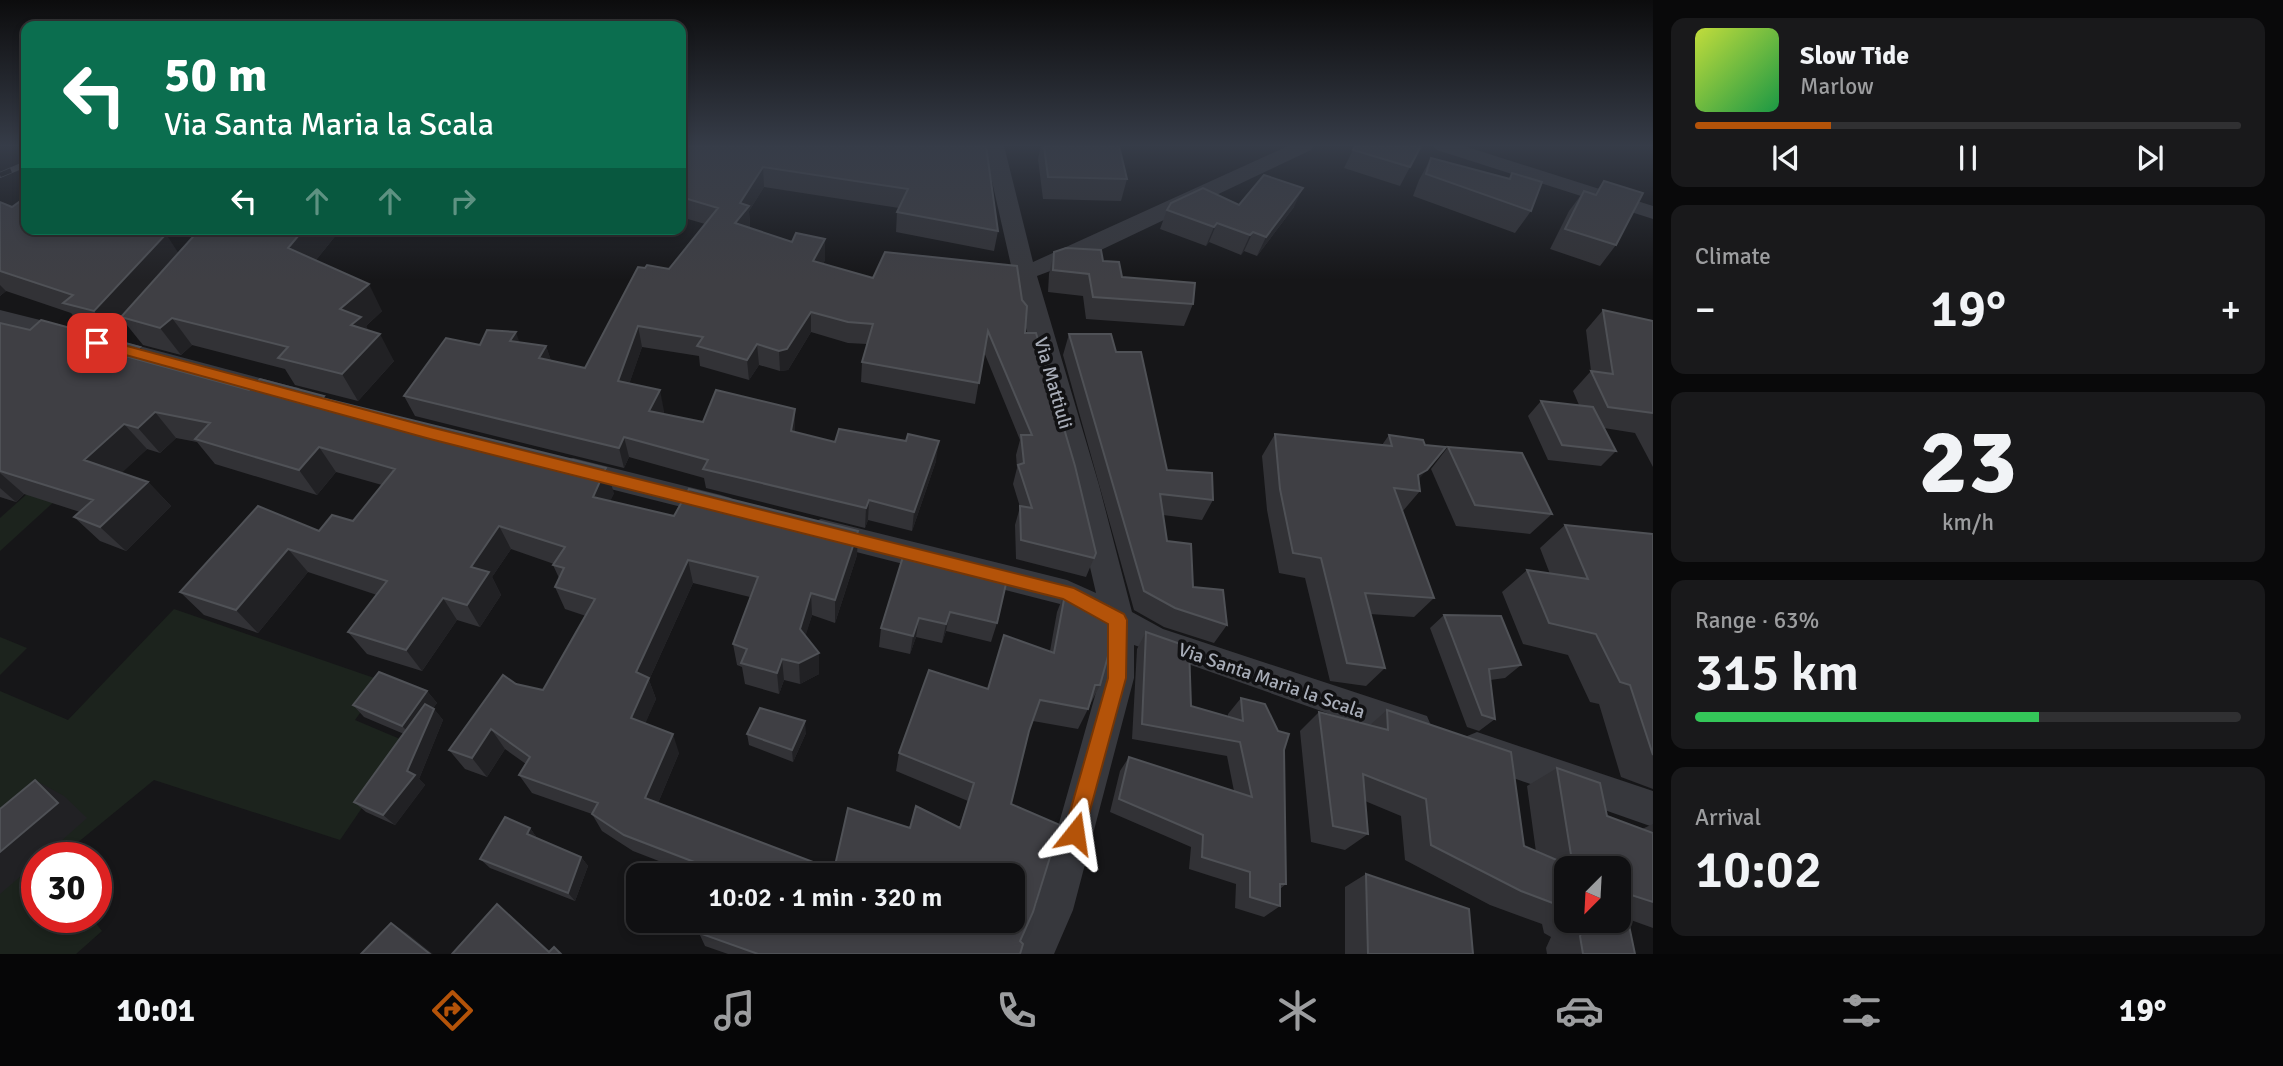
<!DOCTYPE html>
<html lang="en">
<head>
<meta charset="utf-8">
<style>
  :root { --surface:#101012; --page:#19191b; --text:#f1f3f6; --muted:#9c9d9f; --line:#303032; --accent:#b45309 }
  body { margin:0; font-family:Signika,sans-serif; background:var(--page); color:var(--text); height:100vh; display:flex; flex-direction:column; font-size:26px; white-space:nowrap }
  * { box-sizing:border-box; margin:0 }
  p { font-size:23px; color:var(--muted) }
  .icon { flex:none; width:38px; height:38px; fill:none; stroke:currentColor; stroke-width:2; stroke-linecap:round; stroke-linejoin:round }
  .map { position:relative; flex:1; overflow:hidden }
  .panel { display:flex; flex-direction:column; gap:18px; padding:18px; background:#09090a; width:630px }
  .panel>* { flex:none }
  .guide { position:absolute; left:21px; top:21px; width:665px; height:214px; border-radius:14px; box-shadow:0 4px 10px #0003,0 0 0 2px var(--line); background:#0b6e4f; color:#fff; overflow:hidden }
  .needle { width:46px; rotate:204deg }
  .tools { position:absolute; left:1554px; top:856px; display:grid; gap:14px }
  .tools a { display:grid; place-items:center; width:77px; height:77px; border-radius:14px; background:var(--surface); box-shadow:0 4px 10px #0003,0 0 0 2px var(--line); font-size:35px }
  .speed { position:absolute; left:21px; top:842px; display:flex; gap:14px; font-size:35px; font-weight:700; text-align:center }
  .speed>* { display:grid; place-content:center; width:91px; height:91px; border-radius:50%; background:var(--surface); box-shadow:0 4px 10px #0003,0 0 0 2px var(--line); line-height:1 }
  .speed .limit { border:10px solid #d22; background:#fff; color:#111 }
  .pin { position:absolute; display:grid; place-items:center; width:60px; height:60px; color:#fff; margin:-30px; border-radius:14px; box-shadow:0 4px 10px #0006 }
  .me { position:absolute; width:77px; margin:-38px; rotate:15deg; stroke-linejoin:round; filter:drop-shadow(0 0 5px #0008) }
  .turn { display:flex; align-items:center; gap:24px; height:147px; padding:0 28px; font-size:32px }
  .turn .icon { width:91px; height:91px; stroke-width:2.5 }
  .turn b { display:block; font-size:49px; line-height:60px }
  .lanes { display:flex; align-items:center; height:66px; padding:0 28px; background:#0003; justify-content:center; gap:35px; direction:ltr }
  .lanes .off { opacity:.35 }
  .big { font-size:52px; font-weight:600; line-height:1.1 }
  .panel .tile { flex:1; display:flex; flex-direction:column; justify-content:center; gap:10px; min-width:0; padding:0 24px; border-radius:14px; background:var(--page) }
  .panel .dial { align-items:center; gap:0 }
  .dial b { font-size:91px; line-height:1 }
  .song { display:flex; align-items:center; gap:21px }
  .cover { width:84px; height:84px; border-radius:10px; background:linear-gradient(135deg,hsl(70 70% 55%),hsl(140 70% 35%)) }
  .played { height:7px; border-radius:4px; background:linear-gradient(90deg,var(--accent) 25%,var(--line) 25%) }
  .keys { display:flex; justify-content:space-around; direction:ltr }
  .heat { display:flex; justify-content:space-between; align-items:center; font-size:38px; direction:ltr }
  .charge { height:10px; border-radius:5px; background:linear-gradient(90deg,#34c759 63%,var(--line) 0) }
  .trip { position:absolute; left:626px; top:863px; width:399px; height:70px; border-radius:14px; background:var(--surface); box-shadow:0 4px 10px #0003,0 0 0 2px var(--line); font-weight:600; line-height:70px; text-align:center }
  .dock { display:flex; height:112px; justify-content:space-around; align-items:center; background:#060607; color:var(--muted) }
  .dock .icon { width:49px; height:49px }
  .dock .selected { color:var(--accent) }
  .dock b { font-size:32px; color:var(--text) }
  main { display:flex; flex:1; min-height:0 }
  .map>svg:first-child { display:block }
  .green { fill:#1c231d }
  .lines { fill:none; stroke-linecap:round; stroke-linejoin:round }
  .minor { fill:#37383d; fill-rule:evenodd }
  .rail-casing { stroke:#4a4c52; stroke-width:6 }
  .rail { stroke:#111113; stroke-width:4.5; stroke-dasharray:12; stroke-linecap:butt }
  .wall { fill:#323236; fill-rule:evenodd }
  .shaded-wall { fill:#212124 }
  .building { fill:#3f3f44; stroke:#4f5156; stroke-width:2 }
  .route { fill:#b45309; stroke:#753606; stroke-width:2 }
  .labels { text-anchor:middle; stroke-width:7; stroke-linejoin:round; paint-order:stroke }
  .street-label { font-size:19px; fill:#a8adb8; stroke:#111113 }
</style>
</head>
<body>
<main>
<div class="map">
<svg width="1653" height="954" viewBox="0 0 1653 954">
  <rect width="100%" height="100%" fill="#161618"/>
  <g class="green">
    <path d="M160,376L185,382L0,551V518Z"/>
    <path d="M174,609L383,681L355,720L407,742L340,840L154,780L60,857L37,858V917H91L102,931L76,954H0V691L68,720Z"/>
    <path d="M0,637L27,648L0,675Z"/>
  </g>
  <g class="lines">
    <g class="minor">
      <path d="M984,146H1004L1033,262L1288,146H1314L1311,150L1082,259L1037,276L1099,485L1132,612L1163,629L1415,712L1427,716L1432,728L1427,740L1415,744L1134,645V678L1073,910L1054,954H1013L1036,905L1100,678L1102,628L1060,604L821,543L811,539L806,531L811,523L821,519L1067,580L1096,593L1071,485L1022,314Z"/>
      <path d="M1434,146H1464L1653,206V219L1437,150Z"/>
      <path d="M0,310L80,330L83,336L80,342L71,344L0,326Z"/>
      <path d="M113,339L290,386L299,388L303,395L299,402L290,404L104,353L101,347L104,341Z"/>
      <path d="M573,458L721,495L731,498L735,506L731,514L721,517L563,477L559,469L563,461Z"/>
      <path d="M1477,732L1653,791V827L1465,761L1460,749L1465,737Z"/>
    </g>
    <defs>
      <path id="rail" d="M0,175L26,164"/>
    </defs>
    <use href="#rail" class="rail-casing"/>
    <use href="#rail" class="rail"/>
  </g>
  <g class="wall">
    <path d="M681,146H986L998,231L994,251L896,232L897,212L899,208L764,187L749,211L750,226L749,228L825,260L823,264L1025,333L1096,553L1086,577L1016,559L1015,525L1020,507L1013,484L1017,468L1016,455L1020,440L984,352L975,404L861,382L862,362L867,344L848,343L811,332L788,370L780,371L759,365L749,380L700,366L699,356L642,347L629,384L664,411L663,414L703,422L795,430V432L835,442L936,461L912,531L868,520L865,528L706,488L704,478L629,457L624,468L415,416L404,396L480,345L519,342L546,346L551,361L585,368L645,268L669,269L705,224L681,217Z"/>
    <path d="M1041,146H1119L1127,179L1121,201L1043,199L1038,159Z"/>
    <path d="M1355,146L1410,167L1400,186L1344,168Z"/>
    <path d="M1431,158L1509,179L1512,173L1531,211L1515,233L1413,196L1419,180Z"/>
    <path d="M1604,181L1616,245L1600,266L1550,249L1569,211L1584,191L1594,194Z"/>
    <path d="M0,202L26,229H140L138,231L179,253L241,232L242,229H341L316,260L382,311L366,326L368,330L394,361L358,401L295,385L285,369L192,345L181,355L143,345L126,324L115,337L85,329L71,313L6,291L0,296Z"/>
    <path d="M1239,205L1294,207L1257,256L1244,251L1241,255L1209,242L1206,246L1160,229L1167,210Z"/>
    <path d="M554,229H575L571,234Z"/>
    <path d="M1054,252L1103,261L1122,277L1193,304L1184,326L1086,319L1083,296L1048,292L1049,274Z"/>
    <path d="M1603,310L1653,321V467L1635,433L1604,428L1616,451L1601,466L1548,460L1528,416L1541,401L1579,405L1573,391L1591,371L1586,330Z"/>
    <path d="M0,323L249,390L325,399L614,493L610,501L674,516L858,531L857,555L835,623L812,615L805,636L819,674L800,684L784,680L779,694L745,684L742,667L737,665L733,644L750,597L693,583L649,680L656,699L645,723L679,753L658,803L834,870L910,828H959L968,801L896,771L899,753L988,689L1050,651L1057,612L1066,589L1100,685L1078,729L1033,721L1029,731L1011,804L1020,954H728L705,946L699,933L1013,875H695L633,851L602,831L592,814L532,793L519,775L526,764L505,749L487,777L465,769L449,750L516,684L543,690L586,616L565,609L555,587L559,578L553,565L554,564L511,549L492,577L501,595L480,627L457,620L422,671L367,654L348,632L377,595L308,572L258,633L204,615L180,592L319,531L353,521L382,485L336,472L317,495L215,464L197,442L176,438L160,453L147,449L121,473L148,482L171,506L126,551L100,541L74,517L80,512L24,494L16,502L0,497Z"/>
    <path d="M1069,334L1116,352L1167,470L1213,500L1202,520L1163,515L1167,541L1193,587L1227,625L1214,643L1164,627L1134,610L1063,355Z"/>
    <path d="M1275,434L1382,445L1389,435L1418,481L1420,491L1402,512L1434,598L1414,617L1370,614L1385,668L1366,686L1330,681L1305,578L1279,573L1267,510L1262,456Z"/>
    <path d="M1448,447L1552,514L1530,534L1456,526L1431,469Z"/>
    <path d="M1565,525L1653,534V789L1621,777L1599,704L1590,702L1568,655L1523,644L1502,592L1527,570L1550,574L1540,548Z"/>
    <path d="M906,547L997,623L991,642L946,631L942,643L916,637L910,654L879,647L881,628Z"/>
    <path d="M1444,615L1521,665L1505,678L1490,680L1495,719L1479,731L1467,727L1430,628Z"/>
    <path d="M1146,632L1191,706L1228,717V714L1241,698L1284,750L1286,884L1280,889V906L1264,917L1235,908L1236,884L1189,869L1191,847L1110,812L1120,771L1129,757L1234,791L1227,756L1132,739L1137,649Z"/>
    <path d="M427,691L437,703L433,708L443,720L419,779L425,785L395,825L366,812L354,802L404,734L364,717L353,705Z"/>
    <path d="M1387,710L1524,846L1536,852L1527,786L1557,768L1607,816L1642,829L1653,824V928L1628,919L1635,954H1547L1546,948L1551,937L1544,933L1542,924L1490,905L1405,860L1401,816L1365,801L1368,834L1345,850L1311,842L1300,731L1319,712L1370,725ZM1566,868L1619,920H1566Z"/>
    <path d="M806,733L793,762L749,745L747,734Z"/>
    <path d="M530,828L537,838L581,857L588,866L575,901L490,868L480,859Z"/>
    <path d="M1366,874L1473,954H1345V887Z"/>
  </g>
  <g class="shaded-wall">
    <path d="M763,167L764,187L749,211L750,226L737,243L735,223L740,203Z"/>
    <path d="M1303,188L1294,207L1257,256L1266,237Z"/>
    <path d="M1217,223L1209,242L1206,246L1214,227Z"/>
    <path d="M304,229H341L304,275L288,248Z"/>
    <path d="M1253,232L1244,251L1241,255L1250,235Z"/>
    <path d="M166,234L183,260L121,317L126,324L115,337L94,311Z"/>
    <path d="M825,239V260L813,281V261Z"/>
    <path d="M369,284L382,311L366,326L374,340L380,334L394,361L358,401L342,374L340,309Z"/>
    <path d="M0,285L6,291L0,296Z"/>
    <path d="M811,312V332L788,370L780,371L779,351Z"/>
    <path d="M172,318L192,345L181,355L160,328Z"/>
    <path d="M638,326L642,347L623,402L618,381Z"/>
    <path d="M516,332L523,353L510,341Z"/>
    <path d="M757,344L759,365L749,380L747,360Z"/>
    <path d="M546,346L553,366L539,358Z"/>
    <path d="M140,347L161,373L129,357Z"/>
    <path d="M660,390L664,411L654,431L649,411Z"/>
    <path d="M795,409V430L792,451L791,431Z"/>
    <path d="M155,412L176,438L160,453L138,428Z"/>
    <path d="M124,424L147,449L109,485L84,460Z"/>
    <path d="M624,437L629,457L624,468L619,448Z"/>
    <path d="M939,441L936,461L912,531L914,512Z"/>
    <path d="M319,447L336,472L317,495L299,470Z"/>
    <path d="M1446,447L1409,491L1418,475Z"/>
    <path d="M606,468L614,493L601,521L593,497Z"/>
    <path d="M0,473L24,494L16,502L0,488Z"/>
    <path d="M148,482L171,506L126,551L100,527Z"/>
    <path d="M869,500L868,520L865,528L866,508Z"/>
    <path d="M499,526L511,549L492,577L501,595L480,627L467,605L471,567Z"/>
    <path d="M858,531L857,555L835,623V600Z"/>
    <path d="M288,549L308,572L258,633L236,610Z"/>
    <path d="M688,560L693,583L649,680L656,699L639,738L631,718L636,672Z"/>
    <path d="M811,593L812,615L801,651L800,629Z"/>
    <path d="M443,598L457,620L422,671L406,650Z"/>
    <path d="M950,612L946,631L942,643L946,624Z"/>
    <path d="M919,618L916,637L910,654L913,636Z"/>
    <path d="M819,653V674L800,684L799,663Z"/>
    <path d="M782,659L784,680L779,694L777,673Z"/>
    <path d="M427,691L437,703L413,737L402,726Z"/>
    <path d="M434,709L443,720L419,779L425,785L395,825L383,815L407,771Z"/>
    <path d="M805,721L806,733L793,762L792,750Z"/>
    <path d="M491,729L505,749L487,777L472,758Z"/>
    <path d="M673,734L679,753L653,815L645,798Z"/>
    <path d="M35,780L64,796L87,818L42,858H37V862L0,894V852Z"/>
    <path d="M530,828L537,838L527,834Z"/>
    <path d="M581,857L588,866L575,901L568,893Z"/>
    <path d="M391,923L407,933L433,954H430Z"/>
  </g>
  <g class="building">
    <path d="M681,146H986L998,231L897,212L908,189L763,167L740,203L749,206L735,223L792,242L796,233L825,239L813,261L873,278L885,252L1017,266L1022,300L1027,306L1025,333H1036L1075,466L1096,553L1094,558L1021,540L1020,506L1032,508L1018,465L1024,463L1021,435H1032L988,331L979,383L862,362L873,324L848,322L811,312L787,349L779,351L757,344L747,360L697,346L703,337L638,326L618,381L660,390L649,411L703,422L716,390L795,409L791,431L835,442L839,429L906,441L908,434L939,441L914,512L869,500L866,508L703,469L708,460L624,437L619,448L404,396L446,338L480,345L487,330L516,332L510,341L546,346L539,358L585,368L638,267L645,268L647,265L669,269L718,208L681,197Z"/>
    <path d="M1044,146H1119L1127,179L1048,177Z"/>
    <path d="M1355,146H1421L1410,167L1353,150Z"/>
    <path d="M1431,158L1510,179L1512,173L1542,182L1531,211L1426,174Z"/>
    <path d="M1264,175L1303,188L1266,237L1253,232L1250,235L1217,223L1214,227L1167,210L1171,203L1203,188L1239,205Z"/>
    <path d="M1604,181L1643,193L1616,245L1565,229L1584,191L1596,195Z"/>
    <path d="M26,197V229H125L166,234L94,311L63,303L73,295L0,271V202L12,207Z"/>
    <path d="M200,229H232L241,232L242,229H304L288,248L369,284L340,309L361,317L351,325L380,334L342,374L278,358L288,347L172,318L160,328L121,317Z"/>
    <path d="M1066,248L1101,250L1103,261L1119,262L1122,277L1195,283L1193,304L1093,297L1089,274L1053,270L1054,252Z"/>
    <path d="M1603,310L1653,321V413L1608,407L1591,371L1613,374Z"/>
    <path d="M41,320L140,347L129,357L249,390L260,379L324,396L322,398L606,468L593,497L674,516L689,489L858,531L835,600L811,593L800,629L819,653L799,663L782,659L777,673L741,663L747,649L733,644L758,577L688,560L636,672L649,678L631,718L673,734L645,798L834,870L848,808L910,828L916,806L960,828L974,783L899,753L929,670L988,689L1004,635L1054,653L1066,589L1110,607L1108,656L1100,685H1095L1088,709L1040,700L1029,731L1011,804L1060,825L1033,912L1020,941L1023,944L1020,954H758L699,933L704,920H1013V875H723V873L624,835L592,814L598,803L519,775L530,757L491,729L472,758L449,750L503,675L516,684L543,690L595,599L555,587L564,568L553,565L565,547L499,526L471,567L489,572L467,605L443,598L406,650L348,632L387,581L288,549L236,610L180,592L258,506L319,531L332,515L353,521L395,469L319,447L299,470L195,439L210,423L155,412L138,428L124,424L84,460L148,482L100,527L74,517L93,500L0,471V323L30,330Z"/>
    <path d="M1069,334H1111L1116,352H1141L1167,470L1212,473L1213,500L1160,494L1167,541L1191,544L1193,587L1223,590L1227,625L1175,608L1144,591Z"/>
    <path d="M1541,401L1593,407L1616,451L1562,445Z"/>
    <path d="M1275,434L1392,446L1389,435L1423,440L1425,445L1446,447L1427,470L1418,475L1420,491L1394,488L1434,598L1365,593L1385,668L1347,663L1321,558L1293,553L1280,489Z"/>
    <path d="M1448,447L1522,453L1552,514L1475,505Z"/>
    <path d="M1565,525L1653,534V755L1630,685L1620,682L1596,634L1549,623L1527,570L1588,579Z"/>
    <path d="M906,547L1008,575L997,623L950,612L946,624L919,618L913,636L881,628Z"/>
    <path d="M1444,615L1501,616L1521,665L1489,669L1495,719L1482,715Z"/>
    <path d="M1146,632L1189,647L1191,706L1243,721L1241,698L1265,704L1278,731L1289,734L1284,750L1286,884H1280V906L1250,897V872L1202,857L1203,835L1119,799L1129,757L1252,797L1240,742L1142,724Z"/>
    <path d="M379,672L427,691L402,726L353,705Z"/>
    <path d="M425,704L434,709L407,771L415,775L383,815L354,802Z"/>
    <path d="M760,708L805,721L792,750L747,734Z"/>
    <path d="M1387,710L1511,752L1524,846L1573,867L1557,768L1600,783L1607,816L1653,833V902L1622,892L1635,954H1583L1580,936L1585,924L1577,920H1619V868H1566V908L1521,891L1431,845L1426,799L1363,774L1368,834L1333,826L1319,712L1388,730Z"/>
    <path d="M35,780L58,803L0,852V809Z"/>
    <path d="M505,817L530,828L527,834L581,857L568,893L480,859Z"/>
    <path d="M1366,874L1469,909L1473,954H1368Z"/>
    <path d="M497,904L549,952L554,947L561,954H452Z"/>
    <path d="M391,923L430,954H361Z"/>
  </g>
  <linearGradient id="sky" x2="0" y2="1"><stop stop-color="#0c0c0d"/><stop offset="0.52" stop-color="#363c48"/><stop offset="1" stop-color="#363c48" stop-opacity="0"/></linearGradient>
  <rect width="1653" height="280" fill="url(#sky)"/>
  <path class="route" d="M97,338L430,427L1074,588L1124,614L1127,620L1126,678L1082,840L1075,843L1067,840L1064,833L1108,678V624L1063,599L430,439L93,346V340Z"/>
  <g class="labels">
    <g class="street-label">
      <text transform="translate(1054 383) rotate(74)" y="7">Via Mattiuli</text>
      <text transform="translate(1272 680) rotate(19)" y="7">Via Santa Maria la Scala</text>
    </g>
  </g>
</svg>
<div class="tools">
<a><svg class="needle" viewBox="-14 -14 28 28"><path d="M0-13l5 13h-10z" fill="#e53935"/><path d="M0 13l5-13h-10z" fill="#9c9d9f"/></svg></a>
</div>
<div class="speed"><div class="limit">30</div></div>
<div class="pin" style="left:97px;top:343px;background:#d93025"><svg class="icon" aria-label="arrive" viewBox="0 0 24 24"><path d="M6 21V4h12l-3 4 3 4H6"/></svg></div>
<svg class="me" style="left:1075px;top:833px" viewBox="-20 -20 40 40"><path d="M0-17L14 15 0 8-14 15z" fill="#b45309" stroke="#fff" stroke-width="4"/></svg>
<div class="trip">10:02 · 1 min · 320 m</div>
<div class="guide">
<div class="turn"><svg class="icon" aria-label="left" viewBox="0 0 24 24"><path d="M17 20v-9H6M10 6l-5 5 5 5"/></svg><div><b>50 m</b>Via Santa Maria la Scala</div></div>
<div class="lanes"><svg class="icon" aria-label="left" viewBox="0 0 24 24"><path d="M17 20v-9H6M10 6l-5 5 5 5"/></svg><svg class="icon off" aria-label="ahead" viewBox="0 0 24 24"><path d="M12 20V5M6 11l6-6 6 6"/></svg><svg class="icon off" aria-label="ahead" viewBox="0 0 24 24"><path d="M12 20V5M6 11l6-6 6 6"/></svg><svg class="icon off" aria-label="right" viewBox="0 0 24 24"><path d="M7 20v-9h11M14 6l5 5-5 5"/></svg></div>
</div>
</div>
<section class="panel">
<div class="tile">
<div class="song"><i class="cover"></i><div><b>Slow Tide</b><p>Marlow</p></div></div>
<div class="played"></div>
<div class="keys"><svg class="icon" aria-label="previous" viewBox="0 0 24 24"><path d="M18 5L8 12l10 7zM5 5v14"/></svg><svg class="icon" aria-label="pause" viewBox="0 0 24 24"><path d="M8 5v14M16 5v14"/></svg><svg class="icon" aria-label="next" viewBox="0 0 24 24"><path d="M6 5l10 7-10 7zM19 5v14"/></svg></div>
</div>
<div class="tile"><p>Climate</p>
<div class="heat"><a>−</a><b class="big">19°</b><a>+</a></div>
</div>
<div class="tile dial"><b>23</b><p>km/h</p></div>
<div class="tile"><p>Range · 63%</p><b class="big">315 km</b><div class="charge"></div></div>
<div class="tile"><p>Arrival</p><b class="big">10:02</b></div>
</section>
</main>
<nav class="dock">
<b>10:01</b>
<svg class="icon selected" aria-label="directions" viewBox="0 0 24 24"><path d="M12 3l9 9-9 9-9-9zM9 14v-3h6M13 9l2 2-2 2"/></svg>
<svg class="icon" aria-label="music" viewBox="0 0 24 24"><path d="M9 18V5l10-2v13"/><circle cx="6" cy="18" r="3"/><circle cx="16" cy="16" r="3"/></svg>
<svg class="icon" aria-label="phone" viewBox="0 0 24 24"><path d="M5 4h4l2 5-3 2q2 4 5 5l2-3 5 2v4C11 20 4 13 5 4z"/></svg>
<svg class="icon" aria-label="climate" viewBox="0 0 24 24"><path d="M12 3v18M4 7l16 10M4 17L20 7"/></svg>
<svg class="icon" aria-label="car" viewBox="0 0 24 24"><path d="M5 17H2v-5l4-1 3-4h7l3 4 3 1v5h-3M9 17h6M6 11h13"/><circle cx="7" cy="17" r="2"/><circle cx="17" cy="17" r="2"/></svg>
<svg class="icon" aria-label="filters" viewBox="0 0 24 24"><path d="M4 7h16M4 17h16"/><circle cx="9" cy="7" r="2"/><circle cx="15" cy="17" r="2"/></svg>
<b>19°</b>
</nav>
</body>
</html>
